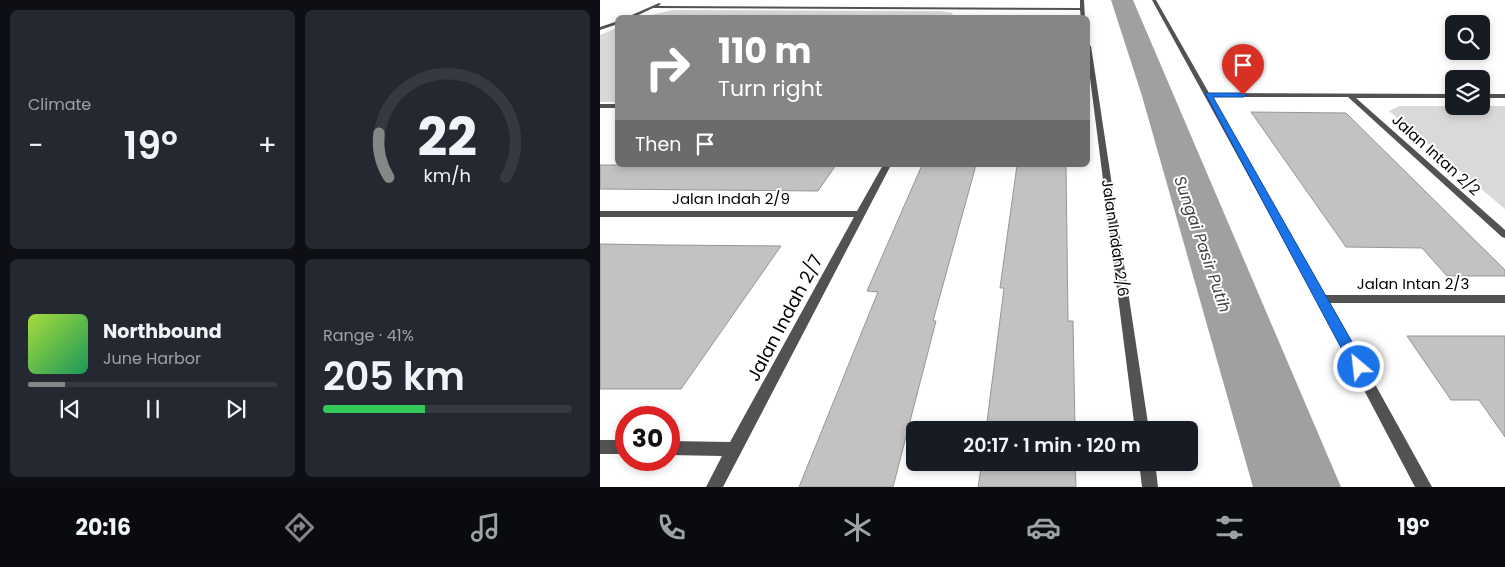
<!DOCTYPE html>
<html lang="en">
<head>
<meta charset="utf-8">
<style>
  :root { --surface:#171b24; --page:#242831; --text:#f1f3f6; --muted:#9ea1a6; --line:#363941; --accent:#858687 }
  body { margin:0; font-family:Poppins,sans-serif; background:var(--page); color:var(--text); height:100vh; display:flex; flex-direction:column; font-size:19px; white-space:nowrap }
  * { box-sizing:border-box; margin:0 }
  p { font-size:16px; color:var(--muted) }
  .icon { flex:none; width:28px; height:28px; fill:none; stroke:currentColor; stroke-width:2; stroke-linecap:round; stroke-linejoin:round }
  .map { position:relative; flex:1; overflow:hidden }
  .side { display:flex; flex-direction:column; gap:10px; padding:10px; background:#0d0f14; width:600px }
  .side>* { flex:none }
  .top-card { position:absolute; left:15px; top:15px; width:475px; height:152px; border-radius:8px; box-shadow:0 2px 8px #0003; background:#858687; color:#fff; overflow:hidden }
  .controls { position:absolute; left:845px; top:15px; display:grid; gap:10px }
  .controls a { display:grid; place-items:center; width:45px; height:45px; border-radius:8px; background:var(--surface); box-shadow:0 2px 8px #0003; font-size:25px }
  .speed { position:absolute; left:15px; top:406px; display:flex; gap:10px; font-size:25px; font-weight:700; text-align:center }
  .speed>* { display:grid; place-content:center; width:65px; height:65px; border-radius:50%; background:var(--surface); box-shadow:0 2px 8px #0003; line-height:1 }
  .speed .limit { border:8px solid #d22; background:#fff; color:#111 }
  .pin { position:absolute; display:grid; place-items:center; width:42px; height:42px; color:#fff; margin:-51px -21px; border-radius:50% 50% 50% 0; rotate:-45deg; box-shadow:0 0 5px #0007 }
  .pin .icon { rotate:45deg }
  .me { position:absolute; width:55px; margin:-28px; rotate:332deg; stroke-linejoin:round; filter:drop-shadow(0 0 4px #0008) }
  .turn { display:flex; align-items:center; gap:18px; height:105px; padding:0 20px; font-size:22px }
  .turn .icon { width:65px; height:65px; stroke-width:2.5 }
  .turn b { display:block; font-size:35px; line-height:42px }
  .then { display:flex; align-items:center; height:48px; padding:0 20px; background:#0003; gap:10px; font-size:19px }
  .big { font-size:38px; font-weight:600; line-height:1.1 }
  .side .card { flex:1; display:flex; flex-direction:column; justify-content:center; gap:8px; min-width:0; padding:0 18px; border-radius:8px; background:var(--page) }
  .side .dial { align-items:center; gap:0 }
  .dial svg { height:130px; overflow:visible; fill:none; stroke:var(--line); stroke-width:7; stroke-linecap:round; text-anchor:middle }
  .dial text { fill:var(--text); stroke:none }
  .song { display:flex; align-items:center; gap:15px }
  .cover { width:60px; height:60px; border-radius:8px; background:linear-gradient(135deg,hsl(80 70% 55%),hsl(150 70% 35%)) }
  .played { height:5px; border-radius:2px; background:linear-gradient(90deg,var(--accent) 15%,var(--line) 15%) }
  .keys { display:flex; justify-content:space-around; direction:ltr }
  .heat { display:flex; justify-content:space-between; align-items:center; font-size:28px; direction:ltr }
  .charge { height:8px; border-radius:4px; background:linear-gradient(90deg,#34c759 41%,var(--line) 0) }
  .side .tiles { flex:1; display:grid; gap:10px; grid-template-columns:repeat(2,1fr) }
  .trip { position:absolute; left:306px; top:421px; width:292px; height:50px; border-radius:8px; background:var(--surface); box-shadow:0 2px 8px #0003; font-weight:600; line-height:50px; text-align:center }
  .dock { display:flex; height:80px; justify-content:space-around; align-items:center; background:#090b0e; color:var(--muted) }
  .dock .icon { width:35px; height:35px }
  .dock .current { color:var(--accent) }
  .dock b { font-size:22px; color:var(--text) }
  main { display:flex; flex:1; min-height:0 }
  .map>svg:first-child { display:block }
  .green { fill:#d9d9d9 }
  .water { fill:#a0a0a0 }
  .building { fill:#c2c2c2; stroke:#969696 }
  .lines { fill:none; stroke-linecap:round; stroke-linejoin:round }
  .street { fill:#525252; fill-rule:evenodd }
  .route { fill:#1a73e8; stroke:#114b97 }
  .labels { text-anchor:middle; stroke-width:4; stroke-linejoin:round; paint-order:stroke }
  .street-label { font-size:15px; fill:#000; stroke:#fff }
  .water-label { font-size:16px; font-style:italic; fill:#414141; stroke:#fff }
  .near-street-label { font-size:18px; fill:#000; stroke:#fff }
</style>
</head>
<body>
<main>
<section class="side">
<div class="tiles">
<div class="card"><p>Climate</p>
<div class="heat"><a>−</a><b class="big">19°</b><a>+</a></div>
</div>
<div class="card dial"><svg viewBox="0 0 100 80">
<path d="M14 69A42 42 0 1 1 86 69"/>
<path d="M14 69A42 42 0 0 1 8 42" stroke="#858687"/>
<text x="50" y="56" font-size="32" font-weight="700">22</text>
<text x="50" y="72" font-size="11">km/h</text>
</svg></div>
<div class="card">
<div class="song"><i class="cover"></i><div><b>Northbound</b><p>June Harbor</p></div></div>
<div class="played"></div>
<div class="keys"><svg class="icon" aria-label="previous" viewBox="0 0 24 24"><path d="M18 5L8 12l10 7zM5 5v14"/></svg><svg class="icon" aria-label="pause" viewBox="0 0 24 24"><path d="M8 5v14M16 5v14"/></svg><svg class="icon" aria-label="next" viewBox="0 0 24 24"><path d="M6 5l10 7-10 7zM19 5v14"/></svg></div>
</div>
<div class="card"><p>Range · 41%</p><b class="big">205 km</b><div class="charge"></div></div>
</div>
</section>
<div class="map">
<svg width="905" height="487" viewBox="0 0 905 487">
  <rect width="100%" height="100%" fill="#fff"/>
  <g class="green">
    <path d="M73,10L340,11L353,13L350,18L43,17Z"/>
    <path d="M17,28V102H0V35Z"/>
    <path d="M799,106H905V209L789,111Z"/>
  </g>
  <path class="water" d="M511,0H533L741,487H653L542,96Z"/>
  <g class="building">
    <path d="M651,112L746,113L905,270V276H847L822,248L746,247Z"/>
    <path d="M0,165H236L218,191L0,189Z"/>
    <path d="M322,165H376L333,321H336L293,487H199L278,292L267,291Z"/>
    <path d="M417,165H466L468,321H473L475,430H386L404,288H400Z"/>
    <path d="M0,244L67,245L181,246L81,389H0Z"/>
    <path d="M807,336H905V437L879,400H851Z"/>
    <path d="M382,462H475L476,487H378Z"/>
  </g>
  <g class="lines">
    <g class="street">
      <path d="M480,0H484L485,18H481L480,10L53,8L32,18H25L59,3L61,4L58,6L480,8Z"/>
      <path d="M552,0H556L609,93L854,94V98H756L905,230V238L902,237L748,97H612L725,295H905V303H730L832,487H815L716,299Z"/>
      <path d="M18,21V24L0,30V27Z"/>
      <path d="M488,44L491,46L549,430H535L488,62Z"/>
      <rect x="881" y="94" width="24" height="4"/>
      <rect x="0" y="104" width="18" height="4"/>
      <path d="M283,165H291L123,487H106L122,456L69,455V441L130,442L254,217H0V211H257Z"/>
      <rect x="0" y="440" width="26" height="14"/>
      <path d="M539,462H555L558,487H542Z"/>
    </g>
  </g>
  <path class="route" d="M605,93H643L647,95L643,97H613L764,363L766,367L764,372L759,373L754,372Z"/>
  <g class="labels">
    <g class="street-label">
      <text transform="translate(836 155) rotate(42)" y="5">Jalan Intan 2/2</text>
      <text x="131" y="204">Jalan Indah 2/9</text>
      <text transform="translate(515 238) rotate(82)" y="5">Jalan Indah 2/6</text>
      <text x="813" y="289">Jalan Intan 2/3</text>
    </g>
    <g class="water-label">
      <text transform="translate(603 244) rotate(71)" y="6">Sungai Pasir Putih</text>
    </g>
    <g class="near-street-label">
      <text transform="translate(185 318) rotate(-62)" y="6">Jalan Indah 2/7</text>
    </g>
  </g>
</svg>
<div class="controls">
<a><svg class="icon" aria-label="search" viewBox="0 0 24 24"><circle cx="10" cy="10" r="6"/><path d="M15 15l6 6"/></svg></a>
<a><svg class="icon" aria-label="layers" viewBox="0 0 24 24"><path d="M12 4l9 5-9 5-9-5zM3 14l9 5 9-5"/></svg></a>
</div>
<div class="speed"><div class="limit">30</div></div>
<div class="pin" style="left:643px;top:95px;background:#d93025"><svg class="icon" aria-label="arrive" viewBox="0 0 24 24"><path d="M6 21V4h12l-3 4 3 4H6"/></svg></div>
<svg class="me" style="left:759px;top:367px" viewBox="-20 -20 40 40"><circle r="17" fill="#1a73e8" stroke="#fff" stroke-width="3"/><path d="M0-11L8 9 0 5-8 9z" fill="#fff"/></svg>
<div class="trip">20:17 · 1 min · 120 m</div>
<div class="top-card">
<div class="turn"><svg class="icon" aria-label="right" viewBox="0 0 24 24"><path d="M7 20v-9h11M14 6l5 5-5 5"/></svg><div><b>110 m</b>Turn right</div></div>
<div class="then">Then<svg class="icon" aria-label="arrive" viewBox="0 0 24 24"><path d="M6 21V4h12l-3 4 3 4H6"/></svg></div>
</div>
</div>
</main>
<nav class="dock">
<b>20:16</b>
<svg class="icon current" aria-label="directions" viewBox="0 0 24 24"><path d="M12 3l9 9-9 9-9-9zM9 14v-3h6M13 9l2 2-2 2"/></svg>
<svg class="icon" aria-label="music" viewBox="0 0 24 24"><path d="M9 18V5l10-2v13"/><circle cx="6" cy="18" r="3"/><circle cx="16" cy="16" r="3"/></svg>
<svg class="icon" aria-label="phone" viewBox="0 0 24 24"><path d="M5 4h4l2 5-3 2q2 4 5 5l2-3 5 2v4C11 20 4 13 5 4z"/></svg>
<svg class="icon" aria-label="climate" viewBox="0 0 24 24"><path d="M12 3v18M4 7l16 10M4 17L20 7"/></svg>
<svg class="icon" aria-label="car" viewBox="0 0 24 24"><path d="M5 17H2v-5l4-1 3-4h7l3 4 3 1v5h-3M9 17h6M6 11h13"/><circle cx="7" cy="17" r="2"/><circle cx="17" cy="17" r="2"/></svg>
<svg class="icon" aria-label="filters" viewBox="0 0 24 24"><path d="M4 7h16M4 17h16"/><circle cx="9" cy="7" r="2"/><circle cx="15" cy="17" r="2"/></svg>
<b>19°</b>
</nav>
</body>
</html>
